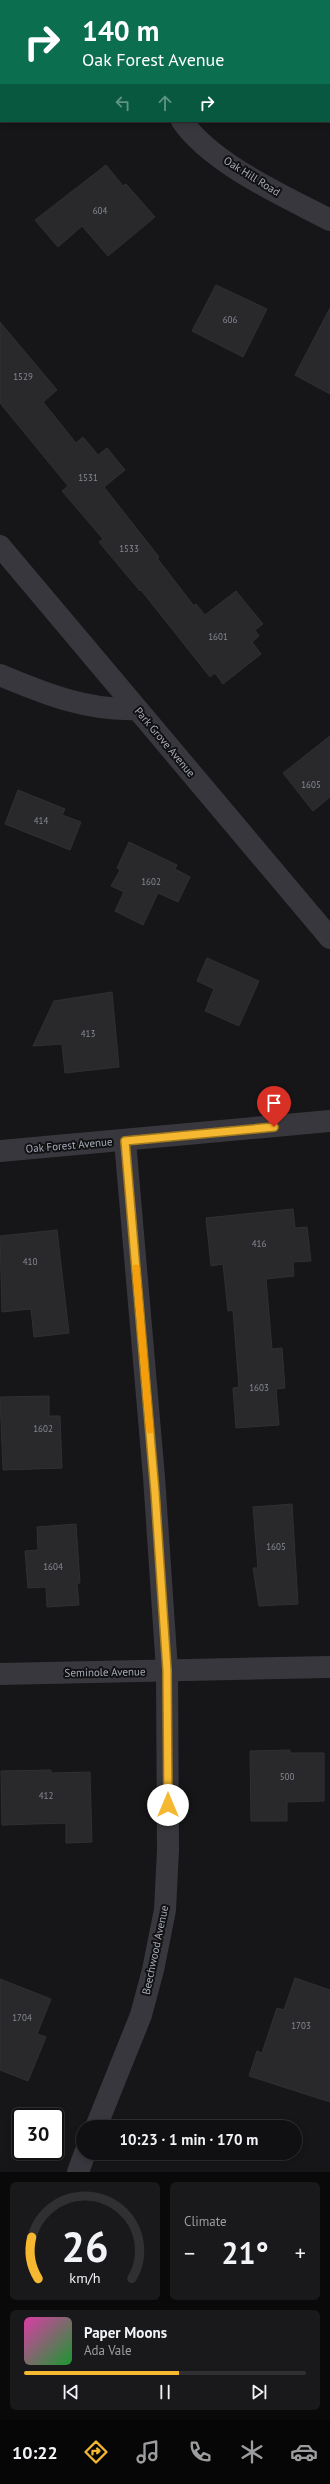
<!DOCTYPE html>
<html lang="en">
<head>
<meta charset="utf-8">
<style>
  :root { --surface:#101012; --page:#19191b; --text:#f1f3f6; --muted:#9c9d9f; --line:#303032; --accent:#f5b830 }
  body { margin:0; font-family:"PT Sans",sans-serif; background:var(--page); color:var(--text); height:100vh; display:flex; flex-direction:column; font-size:15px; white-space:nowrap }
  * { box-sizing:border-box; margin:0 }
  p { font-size:13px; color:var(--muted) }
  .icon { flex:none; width:22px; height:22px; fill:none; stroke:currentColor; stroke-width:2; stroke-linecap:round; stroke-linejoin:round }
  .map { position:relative; height:2172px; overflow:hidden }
  .details { display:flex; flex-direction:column; gap:10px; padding:10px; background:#09090a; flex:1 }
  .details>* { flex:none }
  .banner { position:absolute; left:0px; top:0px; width:330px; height:122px; box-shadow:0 2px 6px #0003,0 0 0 1px var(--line); background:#0b6e4f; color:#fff; overflow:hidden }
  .speed { position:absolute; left:12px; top:2108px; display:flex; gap:8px; font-size:20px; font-weight:700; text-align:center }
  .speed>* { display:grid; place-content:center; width:52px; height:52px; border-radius:50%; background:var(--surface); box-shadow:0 2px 6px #0003,0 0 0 1px var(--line); line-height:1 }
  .speed .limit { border:2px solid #111; border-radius:6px; background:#fff; color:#111 }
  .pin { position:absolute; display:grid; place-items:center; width:34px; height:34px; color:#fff; margin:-41px -17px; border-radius:50% 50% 50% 0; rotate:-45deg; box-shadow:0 0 4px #0007 }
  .pin .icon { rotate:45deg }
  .me { position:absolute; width:44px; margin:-22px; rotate:0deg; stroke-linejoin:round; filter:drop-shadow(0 0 3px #0008) }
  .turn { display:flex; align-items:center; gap:14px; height:84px; padding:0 16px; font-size:18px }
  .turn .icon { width:52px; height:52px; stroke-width:2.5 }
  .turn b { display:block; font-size:28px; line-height:34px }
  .lanes { display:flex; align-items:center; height:38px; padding:0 16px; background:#0003; justify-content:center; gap:20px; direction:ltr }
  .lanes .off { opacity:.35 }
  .big { font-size:30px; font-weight:600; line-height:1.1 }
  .details .widget { flex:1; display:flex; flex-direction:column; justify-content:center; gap:6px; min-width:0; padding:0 14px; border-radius:6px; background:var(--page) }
  .details .dial { align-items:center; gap:0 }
  .dial svg { height:104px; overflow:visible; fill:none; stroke:var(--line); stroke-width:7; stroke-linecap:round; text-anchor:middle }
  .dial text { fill:var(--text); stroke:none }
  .song { display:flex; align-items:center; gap:12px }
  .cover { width:48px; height:48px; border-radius:6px; background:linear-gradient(135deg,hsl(320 70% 55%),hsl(130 70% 35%)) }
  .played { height:4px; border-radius:2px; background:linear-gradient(90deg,var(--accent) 55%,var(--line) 55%) }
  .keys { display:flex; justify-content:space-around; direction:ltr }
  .heat { display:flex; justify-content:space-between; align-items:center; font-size:22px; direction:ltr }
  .details .tiles { flex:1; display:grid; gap:10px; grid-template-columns:1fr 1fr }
  .widget:last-child { grid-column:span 2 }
  .trip { position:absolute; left:76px; top:2120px; width:226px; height:40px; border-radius:20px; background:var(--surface); box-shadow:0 2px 6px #0003,0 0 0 1px var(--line); font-weight:600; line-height:40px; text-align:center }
  .tabs { display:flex; height:64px; justify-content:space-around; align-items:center; background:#060607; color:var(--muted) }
  .tabs .icon { width:28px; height:28px }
  .tabs .active { color:var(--accent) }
  .tabs b { font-size:18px; color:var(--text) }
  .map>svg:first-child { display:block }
  .building { fill:#29292c; stroke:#303034 }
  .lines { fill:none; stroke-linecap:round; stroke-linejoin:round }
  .minor { stroke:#37373d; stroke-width:22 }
  .route-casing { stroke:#9f781f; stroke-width:10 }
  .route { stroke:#f5b830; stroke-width:7 }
  .slow { stroke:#f59e0b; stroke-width:7 }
  .labels { text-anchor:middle; stroke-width:4; stroke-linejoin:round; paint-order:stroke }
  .number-label { font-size:9px; fill:#878a94 }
  .street-label { font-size:11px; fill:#a7acb8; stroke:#111113 }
</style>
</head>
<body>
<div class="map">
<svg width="330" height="2172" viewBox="0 0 330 2172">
  <rect width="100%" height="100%" fill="#161618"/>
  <g class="building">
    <path d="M106,165L123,186L126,184L155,217L108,256L82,226L58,247L35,220Z"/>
    <path d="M216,285L267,309L243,357L192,331Z"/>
    <path d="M330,308V394L295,375Z"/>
    <path d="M0,322L57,390L43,402L76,443L83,437L98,455L107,448L125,470L104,487L159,557L157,558L194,606L196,604L205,615L236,591L263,624L255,630L259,636L252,642L261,654L223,684L215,673L210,677L141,590L140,591L99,542L103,539L62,491L68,486L0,403Z"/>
    <path d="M330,736V797L313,811L283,773Z"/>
    <path d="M18,790L65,809L62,815L81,822L70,850L5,824Z"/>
    <path d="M129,842L177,865L175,869L190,877L178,902L158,893L143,925L115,911L124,892L111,886L120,870L117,868Z"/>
    <path d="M207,958L259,981L239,1026L205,1011L214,989L197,981Z"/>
    <path d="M112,992L119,1067L65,1073L62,1044L33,1046L54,1001Z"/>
    <path d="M293,1209L295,1228L307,1227L311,1261L293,1262L294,1276L266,1279L272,1349L282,1348L285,1388L276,1389L279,1425L236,1428L233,1388L239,1387L233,1310L228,1311L223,1264L211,1266L206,1218Z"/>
    <path d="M57,1230L69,1333L34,1337L31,1309L2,1312L0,1236Z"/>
    <path d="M49,1396V1416H60L62,1468L3,1470L0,1397Z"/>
    <path d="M292,1504L298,1604L259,1606L253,1568H258L253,1507Z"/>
    <path d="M76,1524L80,1583H77L79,1605L47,1607L46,1587L28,1588L25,1551L38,1550L37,1527Z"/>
    <path d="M290,1750V1753H324V1801L287,1802V1821H251L250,1751Z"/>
    <path d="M51,1770V1773L90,1772L92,1842L66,1843V1823L2,1825L1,1771Z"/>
    <path d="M295,1978L330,1990V2102L249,2076L257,2051L262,2053L277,2008L284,2010Z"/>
    <path d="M0,1979L51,1999L37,2034L46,2037L28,2081L0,2070Z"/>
  </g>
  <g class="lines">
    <g class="minor">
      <path d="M163,1V0"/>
      <path d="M182,121C212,164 284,196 330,220"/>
      <path d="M0,546L330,938"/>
      <path d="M0,675C45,694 88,711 137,709"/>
      <path d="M0,1151L330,1121"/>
      <path d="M0,1674L330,1667"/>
      <path d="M96,2127L141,2015L153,1970L165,1910L168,1850L167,1670L154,1477L125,1141"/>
      <path d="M78,2172L85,2153"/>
    </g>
  </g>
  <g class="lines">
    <defs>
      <path id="route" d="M168,1805L167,1670L155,1492L125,1141L274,1127"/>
    </defs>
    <use href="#route" class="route-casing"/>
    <use href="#route" class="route"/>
    <path class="slow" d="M136,1268L150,1430"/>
  </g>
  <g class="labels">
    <g class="number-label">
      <text x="100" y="214">604</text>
      <text x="230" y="323">606</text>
      <text x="23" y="380">1529</text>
      <text x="88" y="481">1531</text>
      <text x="129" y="552">1533</text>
      <text x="218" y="640">1601</text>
      <text x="311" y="788">1605</text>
      <text x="41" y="824">414</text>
      <text x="151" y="885">1602</text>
      <text x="88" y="1037">413</text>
      <text x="259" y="1247">416</text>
      <text x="30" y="1265">410</text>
      <text x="259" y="1391">1603</text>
      <text x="43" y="1432">1602</text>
      <text x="276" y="1550">1605</text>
      <text x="53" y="1570">1604</text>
      <text x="287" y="1780">500</text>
      <text x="46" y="1799">412</text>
      <text x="22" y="2021">1704</text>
      <text x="301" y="2029">1703</text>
    </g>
    <g class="street-label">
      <text transform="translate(252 176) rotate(32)" y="4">Oak Hill Road</text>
      <text transform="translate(165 742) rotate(50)" y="4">Park Grove Avenue</text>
      <text transform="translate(69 1145) rotate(-5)" y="4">Oak Forest Avenue</text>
      <text transform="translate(105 1672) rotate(-1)" y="4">Seminole Avenue</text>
      <text transform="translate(155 1950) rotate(-78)" y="4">Beechwood Avenue</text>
    </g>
  </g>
</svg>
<div class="speed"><div class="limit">30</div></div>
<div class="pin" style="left:274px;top:1127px;background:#d93025"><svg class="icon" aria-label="arrive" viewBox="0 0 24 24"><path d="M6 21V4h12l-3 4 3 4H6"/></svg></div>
<svg class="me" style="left:168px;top:1805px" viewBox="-20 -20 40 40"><circle r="19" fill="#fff"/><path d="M0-13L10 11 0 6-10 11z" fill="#f5b830"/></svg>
<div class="trip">10:23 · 1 min · 170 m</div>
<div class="banner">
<div class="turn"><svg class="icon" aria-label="right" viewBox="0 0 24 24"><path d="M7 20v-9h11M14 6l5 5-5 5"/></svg><div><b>140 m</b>Oak Forest Avenue</div></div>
<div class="lanes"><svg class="icon off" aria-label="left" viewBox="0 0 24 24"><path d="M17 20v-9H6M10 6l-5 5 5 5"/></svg><svg class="icon off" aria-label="ahead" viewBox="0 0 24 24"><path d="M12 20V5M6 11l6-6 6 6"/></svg><svg class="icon" aria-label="right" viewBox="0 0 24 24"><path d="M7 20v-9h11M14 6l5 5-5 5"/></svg></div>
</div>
</div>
<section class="details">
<div class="tiles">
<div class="widget dial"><svg viewBox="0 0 100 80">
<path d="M14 69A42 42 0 1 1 86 69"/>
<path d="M14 69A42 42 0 0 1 9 37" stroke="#f5b830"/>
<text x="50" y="56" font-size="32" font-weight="700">26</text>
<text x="50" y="72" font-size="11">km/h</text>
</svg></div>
<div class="widget"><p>Climate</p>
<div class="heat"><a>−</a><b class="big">21°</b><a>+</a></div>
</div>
<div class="widget">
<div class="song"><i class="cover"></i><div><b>Paper Moons</b><p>Ada Vale</p></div></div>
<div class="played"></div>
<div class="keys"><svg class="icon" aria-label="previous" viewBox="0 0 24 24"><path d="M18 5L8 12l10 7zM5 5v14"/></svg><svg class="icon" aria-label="pause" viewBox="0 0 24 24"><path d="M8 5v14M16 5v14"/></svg><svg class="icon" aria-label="next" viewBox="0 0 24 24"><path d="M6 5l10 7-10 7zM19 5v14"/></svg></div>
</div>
</div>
</section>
<nav class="tabs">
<b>10:22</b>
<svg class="icon active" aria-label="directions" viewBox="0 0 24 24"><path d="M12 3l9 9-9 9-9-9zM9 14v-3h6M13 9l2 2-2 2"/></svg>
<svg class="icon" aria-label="music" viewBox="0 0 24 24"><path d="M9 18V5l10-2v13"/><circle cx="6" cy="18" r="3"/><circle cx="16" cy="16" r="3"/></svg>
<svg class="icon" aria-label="phone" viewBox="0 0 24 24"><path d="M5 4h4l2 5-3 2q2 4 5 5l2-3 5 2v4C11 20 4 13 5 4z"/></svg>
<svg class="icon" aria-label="climate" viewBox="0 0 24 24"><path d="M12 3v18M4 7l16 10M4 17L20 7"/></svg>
<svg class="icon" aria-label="car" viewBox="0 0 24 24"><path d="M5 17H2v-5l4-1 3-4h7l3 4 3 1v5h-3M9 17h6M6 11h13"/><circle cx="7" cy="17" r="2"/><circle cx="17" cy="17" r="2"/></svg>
</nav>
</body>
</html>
